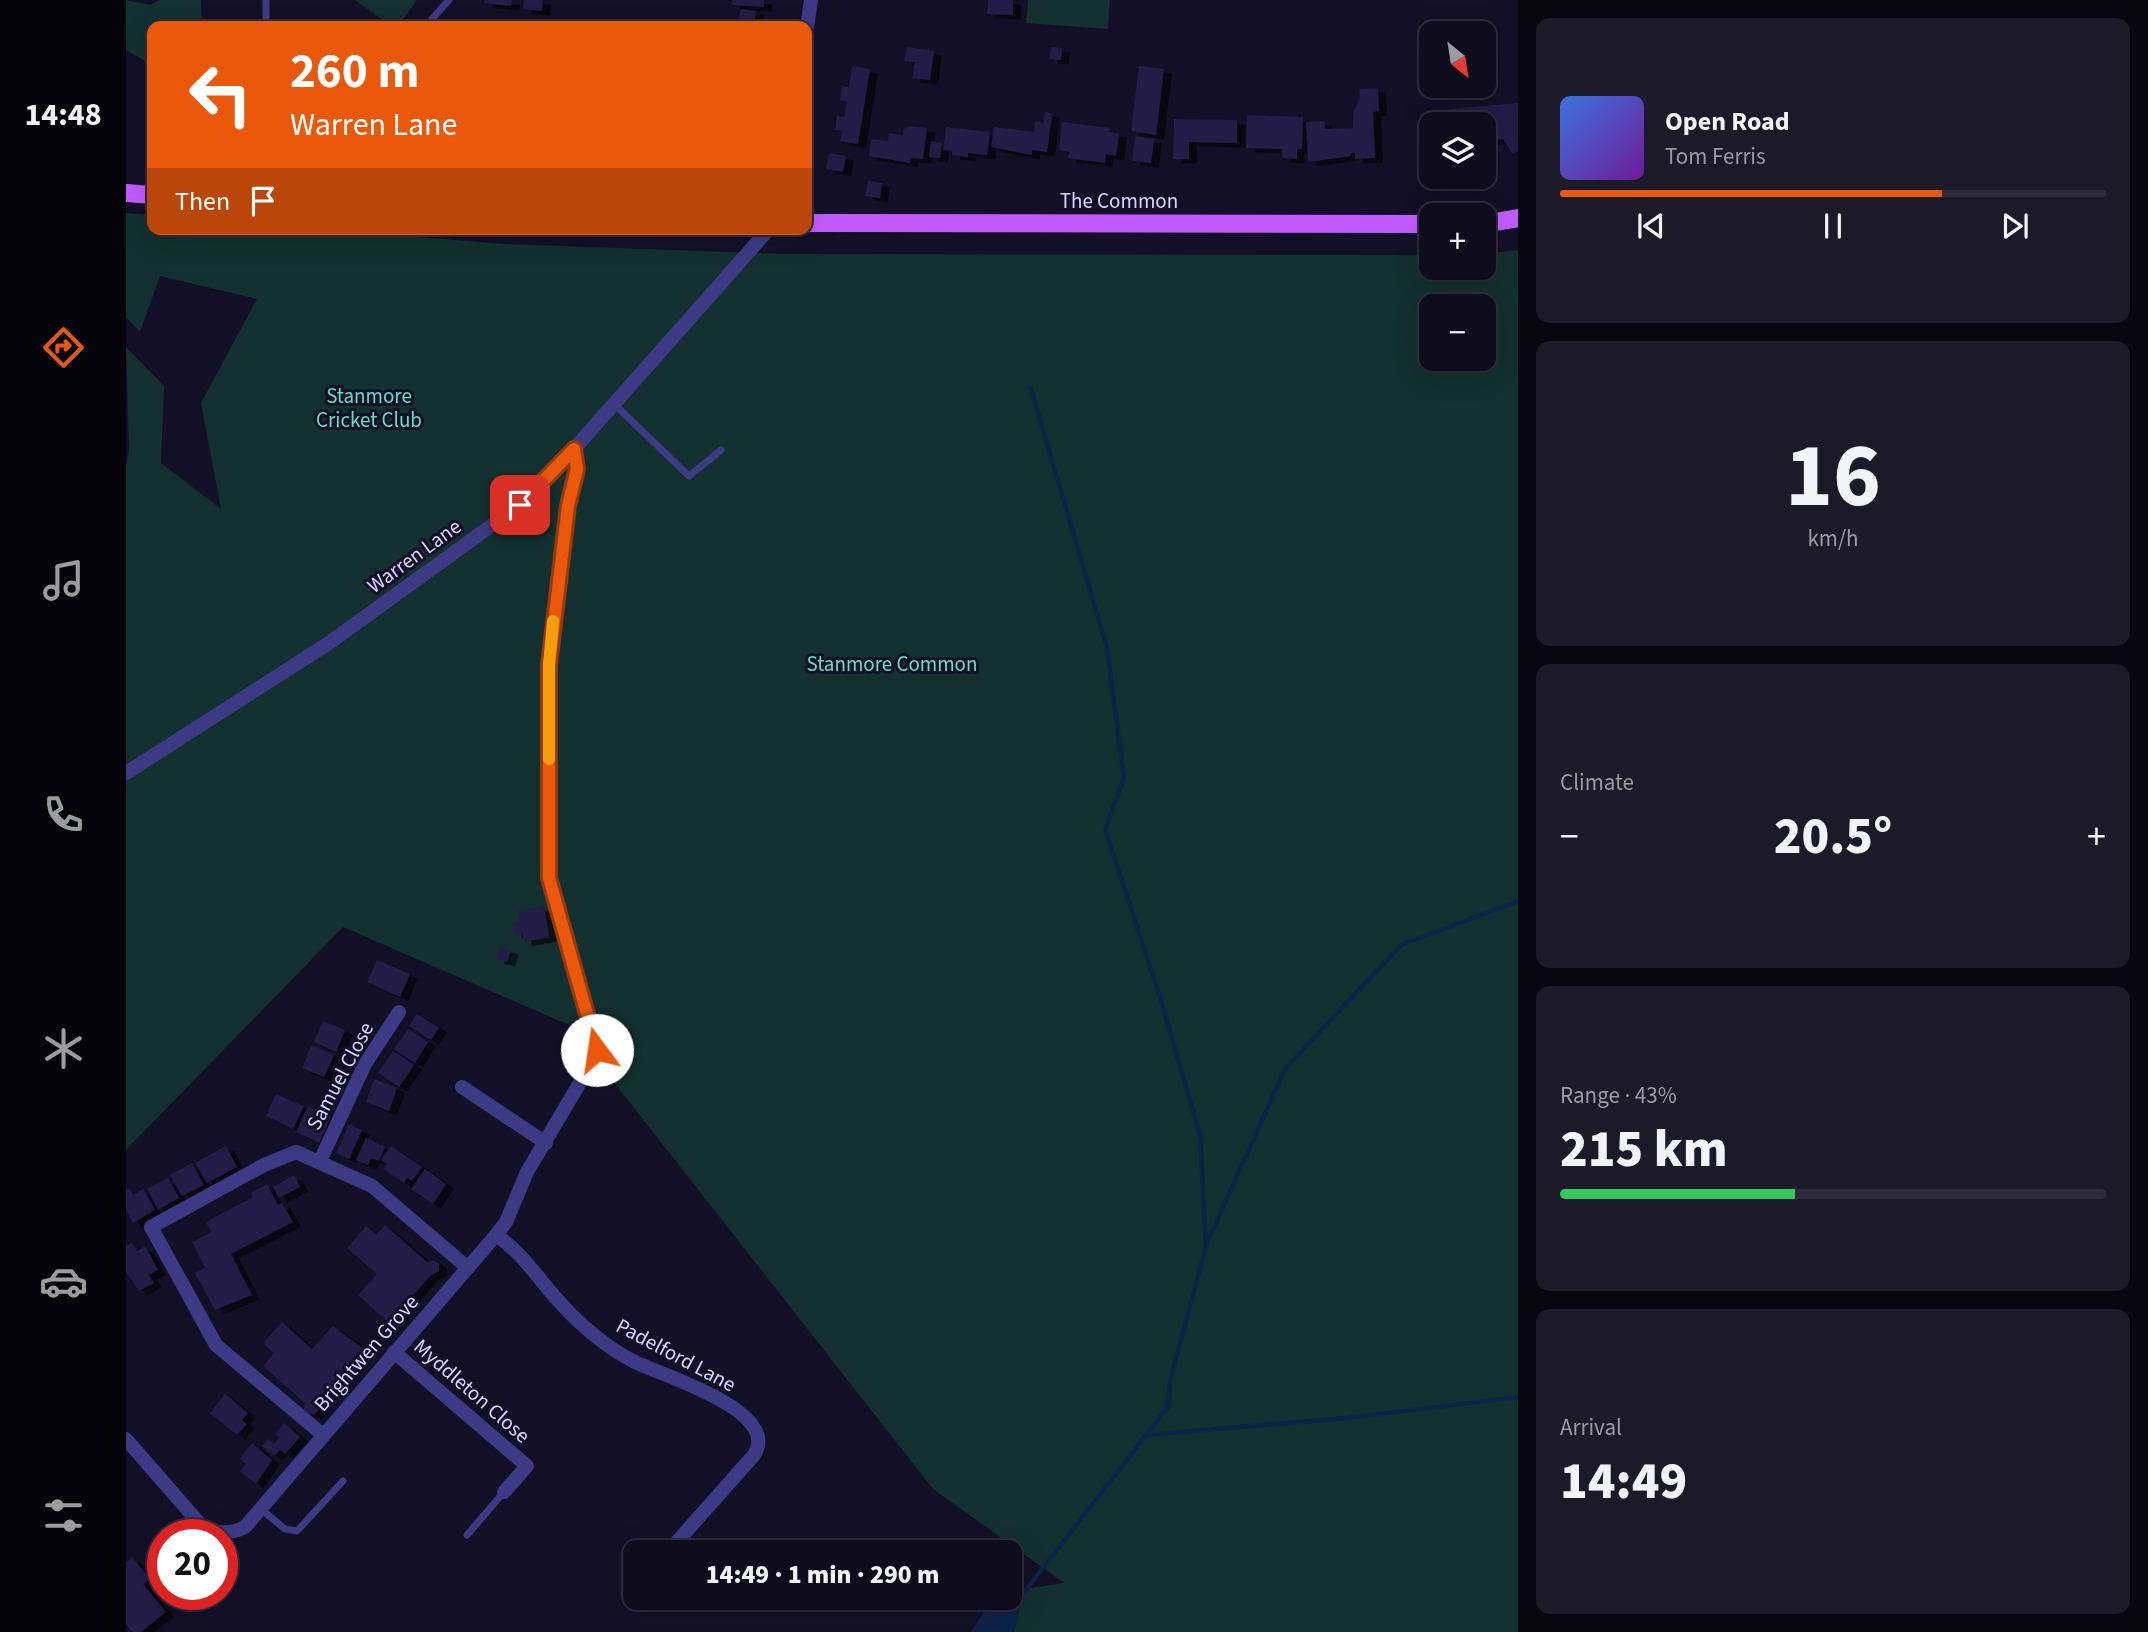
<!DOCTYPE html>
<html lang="en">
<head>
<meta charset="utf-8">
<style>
  :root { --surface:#0e0b1c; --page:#1c1929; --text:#f1f3f6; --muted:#9b9ba3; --line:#2e2b3b; --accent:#ea580c }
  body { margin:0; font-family:"Source Sans 3",sans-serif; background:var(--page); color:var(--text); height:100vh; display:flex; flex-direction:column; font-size:26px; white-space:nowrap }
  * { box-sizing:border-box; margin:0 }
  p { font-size:23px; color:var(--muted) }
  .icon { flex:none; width:38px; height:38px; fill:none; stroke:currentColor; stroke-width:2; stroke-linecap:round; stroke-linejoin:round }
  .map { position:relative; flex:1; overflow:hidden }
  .drawer { display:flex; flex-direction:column; gap:18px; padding:18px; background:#08060f; width:630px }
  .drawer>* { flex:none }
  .banner { position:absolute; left:21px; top:21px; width:665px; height:214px; border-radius:14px; box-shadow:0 7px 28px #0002,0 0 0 2px var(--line); background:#ea580c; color:#fff; overflow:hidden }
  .needle { width:46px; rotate:150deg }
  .tools { position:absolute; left:1293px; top:21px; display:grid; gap:14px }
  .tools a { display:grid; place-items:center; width:77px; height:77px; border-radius:14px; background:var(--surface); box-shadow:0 7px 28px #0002,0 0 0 2px var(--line); font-size:35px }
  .speed { position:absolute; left:21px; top:1519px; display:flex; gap:14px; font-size:35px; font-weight:700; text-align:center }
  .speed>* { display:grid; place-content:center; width:91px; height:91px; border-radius:50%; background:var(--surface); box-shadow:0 7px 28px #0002,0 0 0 2px var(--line); line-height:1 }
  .speed .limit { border:10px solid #d22; background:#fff; color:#111 }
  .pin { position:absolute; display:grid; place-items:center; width:60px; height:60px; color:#fff; margin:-30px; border-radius:14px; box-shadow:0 4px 10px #0006 }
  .me { position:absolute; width:77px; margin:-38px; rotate:346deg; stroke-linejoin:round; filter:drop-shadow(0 0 5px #0008) }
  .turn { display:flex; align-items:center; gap:24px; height:147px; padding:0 28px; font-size:32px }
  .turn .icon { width:91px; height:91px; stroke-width:2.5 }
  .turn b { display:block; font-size:49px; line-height:60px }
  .then { display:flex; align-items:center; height:66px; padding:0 28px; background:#0003; gap:14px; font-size:26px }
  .big { font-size:52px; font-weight:800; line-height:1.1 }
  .drawer .widget { flex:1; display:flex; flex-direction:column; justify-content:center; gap:10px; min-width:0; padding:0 24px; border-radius:14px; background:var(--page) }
  .drawer .dial { align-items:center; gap:0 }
  .dial b { font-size:91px; line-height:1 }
  .song { display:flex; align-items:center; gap:21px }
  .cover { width:84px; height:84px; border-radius:10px; background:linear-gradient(135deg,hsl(220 70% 55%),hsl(280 70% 35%)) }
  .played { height:7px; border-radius:4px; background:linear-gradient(90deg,var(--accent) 70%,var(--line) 70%) }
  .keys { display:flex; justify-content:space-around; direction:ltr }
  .heat { display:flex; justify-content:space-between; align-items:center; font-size:38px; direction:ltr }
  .charge { height:10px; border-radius:5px; background:linear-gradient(90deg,#34c759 43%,var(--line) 0) }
  .trip { position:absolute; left:497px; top:1540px; width:399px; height:70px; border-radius:14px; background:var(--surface); box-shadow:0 7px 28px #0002,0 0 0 2px var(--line); font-weight:800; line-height:70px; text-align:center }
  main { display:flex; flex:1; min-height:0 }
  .dock { display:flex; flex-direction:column; width:126px; justify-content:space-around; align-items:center; background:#06040b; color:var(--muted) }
  .dock .icon { width:49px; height:49px }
  .dock .selected { color:var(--accent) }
  .dock b { font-size:32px; color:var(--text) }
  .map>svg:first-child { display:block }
  .green { fill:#12302f; fill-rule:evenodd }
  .water { fill:#0c2248 }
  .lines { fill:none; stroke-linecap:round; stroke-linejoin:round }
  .stream { stroke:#0c2248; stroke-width:4.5 }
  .building { fill:#241b47; filter:url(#shadow) }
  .lane { stroke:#3d3a85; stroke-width:7 }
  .street { stroke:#3d3a85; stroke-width:14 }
  .primary { stroke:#c25bff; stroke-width:18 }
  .route-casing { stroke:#983908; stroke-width:18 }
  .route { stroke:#ea580c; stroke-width:12 }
  .slow { stroke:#f59e0b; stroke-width:12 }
  .labels { text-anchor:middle; stroke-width:6; stroke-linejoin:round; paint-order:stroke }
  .street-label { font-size:21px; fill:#d9d4ff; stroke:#130f26 }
  .park-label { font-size:21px; fill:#5fe0c0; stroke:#130f26 }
</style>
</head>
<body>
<main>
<nav class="dock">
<b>14:48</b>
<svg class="icon selected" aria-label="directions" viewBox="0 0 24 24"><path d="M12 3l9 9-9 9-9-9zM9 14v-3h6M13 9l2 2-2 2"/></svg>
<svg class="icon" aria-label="music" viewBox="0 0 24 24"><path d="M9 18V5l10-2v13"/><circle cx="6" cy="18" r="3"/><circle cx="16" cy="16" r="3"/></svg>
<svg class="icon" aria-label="phone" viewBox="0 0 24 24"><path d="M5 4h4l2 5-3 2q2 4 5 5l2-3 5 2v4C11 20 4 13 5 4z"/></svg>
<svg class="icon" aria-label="climate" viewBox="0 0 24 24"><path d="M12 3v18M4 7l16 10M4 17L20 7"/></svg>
<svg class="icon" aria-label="car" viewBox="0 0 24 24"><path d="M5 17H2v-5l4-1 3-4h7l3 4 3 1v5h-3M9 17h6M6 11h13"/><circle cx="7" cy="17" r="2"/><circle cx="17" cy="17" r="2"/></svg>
<svg class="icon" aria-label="filters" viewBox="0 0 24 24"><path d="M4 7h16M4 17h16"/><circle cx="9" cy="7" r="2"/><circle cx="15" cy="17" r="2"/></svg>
</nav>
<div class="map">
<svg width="1392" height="1632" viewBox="0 0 1392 1632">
  <defs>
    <filter id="shadow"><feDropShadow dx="8" dy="4.5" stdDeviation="0" flood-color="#0009"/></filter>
  </defs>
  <rect width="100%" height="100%" fill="#130f26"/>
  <g class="green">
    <path d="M0,0L24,5L34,0H75L76,26H26V65L0,50Z"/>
    <path d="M229,0H291L272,26H265Z"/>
    <path d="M902,0H984L982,29L900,23Z"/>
    <path d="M0,213L26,215V229H195L379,244L658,254L1305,255L1306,268H1358V254L1392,250V1632H888L898,1589L938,1583L807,1489L443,1025L217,927L0,1150V464L3,450L0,347L38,386L35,463L95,509L75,403L131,299L34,276L14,332L0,317ZM1306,306H1358V359H1306Z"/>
  </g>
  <path class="water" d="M884,1581L898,1589L888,1632H845L867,1598H884Z"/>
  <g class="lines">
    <g class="stream">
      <path d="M1081,1243L1159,1069L1275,945L1392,901"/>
      <path d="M1020,1435L1221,1418L1392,1397"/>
      <path d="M896,1595L1042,1407L1044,1381L1080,1246L1074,1135L1033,994L979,829L998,778L981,648L905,389"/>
    </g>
  </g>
  <g class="building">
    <path d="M359,0H386L385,6L358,3Z"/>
    <path d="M398,0H417L416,11L397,9Z"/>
    <path d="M606,0H638V7L606,5Z"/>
    <path d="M862,0H887V15L861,14Z"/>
    <path d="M615,9L630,11L629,19L635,20L634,26H610Z"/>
    <path d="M781,47L808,51L804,80L786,78L789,62L778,61Z"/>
    <path d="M925,47L936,48L935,60L923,59Z"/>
    <path d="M726,66L744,69L732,144L714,141L716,131L709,130L711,116L718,117L721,101L714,100L716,86L723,87Z"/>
    <path d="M1013,66L1038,69L1030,135L1005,131Z"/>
    <path d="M1252,88L1253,111L1247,112L1249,158L1229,159V153H1225V156L1182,162L1180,122L1198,121L1199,129L1227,128V113L1234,98L1233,89Z"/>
    <path d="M1392,103V151L1387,154L1377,139L1358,141V124H1325L1323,109Z"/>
    <path d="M919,112L926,113L921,152L906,150V155L865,147L868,127L908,132L909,121L917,123Z"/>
    <path d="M1121,115L1177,117L1176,149H1171V159L1156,158V149L1120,148Z"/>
    <path d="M1048,119L1111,120V143L1063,142V159H1047Z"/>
    <path d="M936,122L984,128L983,132L993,133L990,156L980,154L979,163L942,158L943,152L933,150Z"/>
    <path d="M784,126L801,128L797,159L784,158V163L743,156L745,139L762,141L763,133L777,135L778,129Z"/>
    <path d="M820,127L864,132L861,155L842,153V157L826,155V151L817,150Z"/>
    <path d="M1009,136L1028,139L1025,163L1006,161Z"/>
    <path d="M805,141L816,143L814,158L803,157Z"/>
    <path d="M703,153L720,156L717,172L700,169Z"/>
    <path d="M742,181L756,183L754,198L739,196Z"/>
    <path d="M418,906L423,937L398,942L396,933L388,934L386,924L394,922L392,911Z"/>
    <path d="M373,947L385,950L381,962L370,959Z"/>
    <path d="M251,960L284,974L274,997L241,982Z"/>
    <path d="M291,1014L313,1028L305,1040L283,1026Z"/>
    <path d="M197,1021L219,1030L210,1052L188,1042Z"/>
    <path d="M282,1029L302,1042L289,1063L268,1049Z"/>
    <path d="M185,1045L208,1055L198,1077L176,1068Z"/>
    <path d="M267,1051L288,1065L273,1087L252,1073Z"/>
    <path d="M248,1079L271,1088L263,1111L240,1102Z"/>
    <path d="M150,1094L178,1106L167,1129L140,1116Z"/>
    <path d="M182,1106L205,1117L193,1143L170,1132Z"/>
    <path d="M223,1124L236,1130L223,1159L210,1153Z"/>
    <path d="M240,1138L259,1147L253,1161L245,1158L242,1165L230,1160Z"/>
    <path d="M100,1146L111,1167L81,1183L69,1163Z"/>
    <path d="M265,1146L296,1167L286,1181L281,1178L278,1183L257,1169L261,1164L255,1160Z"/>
    <path d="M66,1163L78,1185L56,1196L44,1175Z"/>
    <path d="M299,1169L320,1184L307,1204L285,1189Z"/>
    <path d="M168,1175L174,1187L153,1198L147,1187Z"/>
    <path d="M42,1178L53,1198L32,1210L21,1189Z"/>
    <path d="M141,1184L152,1205L156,1203L167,1222L105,1254L126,1295L89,1310L69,1273L79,1268L66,1242L85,1232L80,1222L127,1197L125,1193Z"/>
    <path d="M3,1188L7,1195L17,1189L29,1210L7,1223L0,1210V1189Z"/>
    <path d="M259,1225L301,1262L308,1260L313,1264V1271L304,1276L263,1323L232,1295L251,1274L221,1248L240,1226L250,1235Z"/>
    <path d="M6,1243L11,1251L19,1246L32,1270L23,1275L28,1283L13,1291L0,1272V1246Z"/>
    <path d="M156,1322L186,1349L207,1326L240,1351L193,1404V1410L188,1415L177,1411L179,1403L137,1366L148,1353L137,1343Z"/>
    <path d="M99,1394L122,1413L116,1420L121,1424L111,1435L84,1413Z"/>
    <path d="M158,1423L174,1437L159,1454L154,1450L148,1456L136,1446L142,1439L148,1444L153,1438L149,1434Z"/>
    <path d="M126,1443L146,1460L130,1484L114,1471L120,1464L114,1458Z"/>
    <path d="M6,1557L24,1579L17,1584L40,1612L15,1632H6L0,1624V1562Z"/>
  </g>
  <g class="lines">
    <g class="lane">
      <path d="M140,0V26"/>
      <path d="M303,26L305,20L323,0"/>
      <path d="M488,404L563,476L595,450"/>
      <path d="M448,449L451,469L442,506L423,665V878L471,1050L465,1064"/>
      <path d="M136,1510L159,1529L171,1531L217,1481"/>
      <path d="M341,1535L378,1492"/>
    </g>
    <g class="street">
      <path d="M681,27L685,0"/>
      <path d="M0,773L203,643L394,505L448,449L643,229"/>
      <path d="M336,1087L420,1143"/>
      <path d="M194,1161L239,1064L273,1012"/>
      <path d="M370,1235C395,1252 410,1275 429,1297C451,1322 479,1347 509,1362C535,1375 657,1411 628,1455L542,1552"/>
      <path d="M268,1352L401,1466L378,1492"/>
      <path d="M197,1435L90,1345L25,1227L138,1165L170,1152L246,1186L342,1268"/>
      <path d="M0,1439L74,1524C89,1534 103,1535 119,1527L370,1235L380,1222L401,1172L465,1064"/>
    </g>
    <g class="primary">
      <path d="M0,193L26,195"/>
      <path d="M681,223L1306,224"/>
      <path d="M1358,224L1392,218"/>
    </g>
  </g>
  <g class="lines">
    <defs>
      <path id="route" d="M394,505L448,449L451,469L442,506L423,665V878L471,1050"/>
    </defs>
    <use href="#route" class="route-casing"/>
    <use href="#route" class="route"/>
    <path class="slow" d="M423,759V665L427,621"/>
  </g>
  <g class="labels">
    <g class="street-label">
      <text x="993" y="208">The Common</text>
      <text transform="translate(288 556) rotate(-36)" y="7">Warren Lane</text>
      <text transform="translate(214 1076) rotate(-62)" y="7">Samuel Close</text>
      <text transform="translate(240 1353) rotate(-49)" y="7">Brightwen Grove</text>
      <text transform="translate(550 1355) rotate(28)" y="7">Padelford Lane</text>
      <text transform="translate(346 1391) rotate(41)" y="7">Myddleton Close</text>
    </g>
    <g class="park-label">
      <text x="243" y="403">Stanmore<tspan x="243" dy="24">Cricket Club</tspan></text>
      <text x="766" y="671">Stanmore Common</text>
    </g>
  </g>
</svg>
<div class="tools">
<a><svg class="needle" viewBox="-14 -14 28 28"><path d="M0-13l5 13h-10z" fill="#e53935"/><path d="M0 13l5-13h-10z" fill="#9b9ba3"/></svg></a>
<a><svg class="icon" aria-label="layers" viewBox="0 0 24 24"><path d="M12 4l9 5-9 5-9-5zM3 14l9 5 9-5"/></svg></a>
<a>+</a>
<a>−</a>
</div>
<div class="speed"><div class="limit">20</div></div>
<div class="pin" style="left:394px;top:505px;background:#d93025"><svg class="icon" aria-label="arrive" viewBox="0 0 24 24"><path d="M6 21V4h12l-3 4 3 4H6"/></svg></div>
<svg class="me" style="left:471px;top:1050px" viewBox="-20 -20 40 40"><circle r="19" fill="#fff"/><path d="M0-13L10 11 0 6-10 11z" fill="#ea580c"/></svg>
<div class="trip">14:49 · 1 min · 290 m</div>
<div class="banner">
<div class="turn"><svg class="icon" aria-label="left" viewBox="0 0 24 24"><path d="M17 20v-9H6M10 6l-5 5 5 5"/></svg><div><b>260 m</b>Warren Lane</div></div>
<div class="then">Then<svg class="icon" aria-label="arrive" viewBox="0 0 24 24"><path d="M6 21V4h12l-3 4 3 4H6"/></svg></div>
</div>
</div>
<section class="drawer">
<div class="widget">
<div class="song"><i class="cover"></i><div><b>Open Road</b><p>Tom Ferris</p></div></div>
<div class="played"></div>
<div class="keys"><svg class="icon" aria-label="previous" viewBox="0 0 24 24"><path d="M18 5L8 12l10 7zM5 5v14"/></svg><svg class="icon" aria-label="pause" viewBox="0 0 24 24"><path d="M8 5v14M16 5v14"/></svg><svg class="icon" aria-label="next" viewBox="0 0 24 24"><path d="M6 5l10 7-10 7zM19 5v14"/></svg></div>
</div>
<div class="widget dial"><b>16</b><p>km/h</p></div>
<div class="widget"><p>Climate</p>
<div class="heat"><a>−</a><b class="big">20.5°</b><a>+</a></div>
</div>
<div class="widget"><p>Range · 43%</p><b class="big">215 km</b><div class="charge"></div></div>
<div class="widget"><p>Arrival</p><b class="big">14:49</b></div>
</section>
</main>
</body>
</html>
